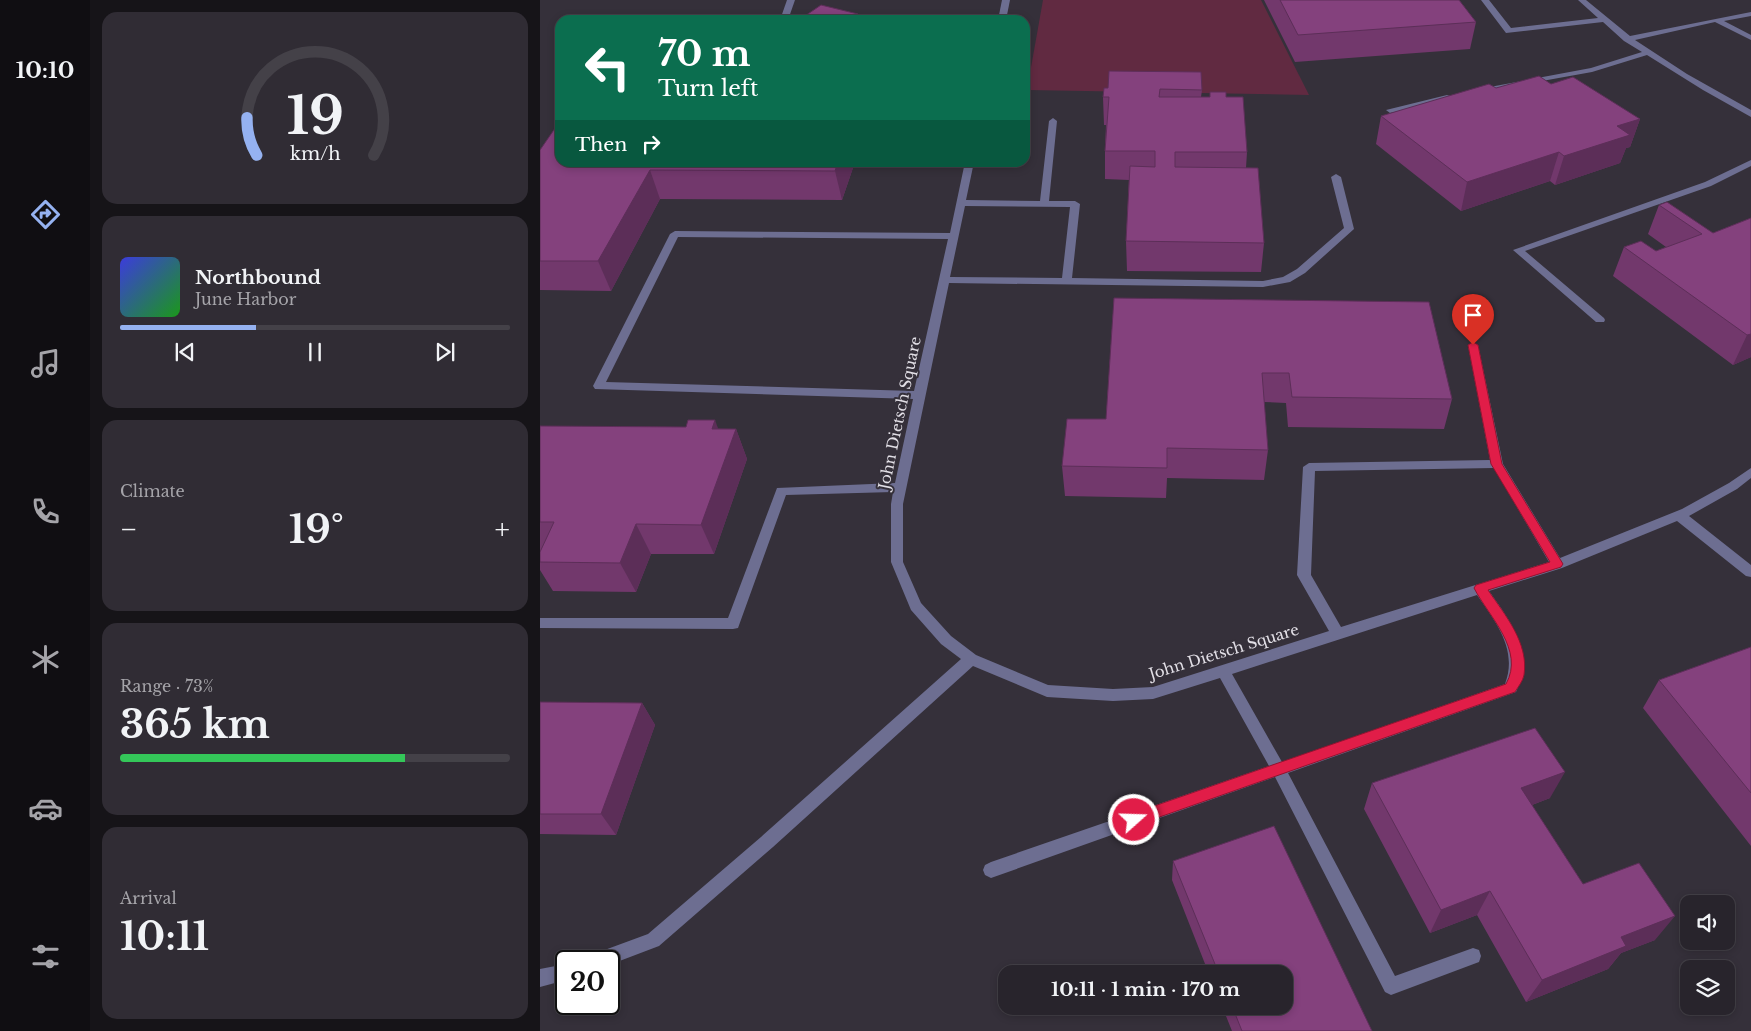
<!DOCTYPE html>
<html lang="en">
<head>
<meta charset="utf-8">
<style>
  :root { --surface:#28242c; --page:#302c34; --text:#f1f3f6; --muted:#a5a4a9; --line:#444148; --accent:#95b2f1 }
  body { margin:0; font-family:"Libre Baskerville",serif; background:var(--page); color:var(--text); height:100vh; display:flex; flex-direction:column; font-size:19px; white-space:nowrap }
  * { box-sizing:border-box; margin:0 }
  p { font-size:16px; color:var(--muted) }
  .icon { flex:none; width:28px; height:28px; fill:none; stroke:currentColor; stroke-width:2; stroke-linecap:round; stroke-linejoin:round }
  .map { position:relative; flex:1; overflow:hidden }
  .panel { display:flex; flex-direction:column; gap:12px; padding:12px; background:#161418; width:450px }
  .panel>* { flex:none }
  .top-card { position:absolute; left:15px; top:15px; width:475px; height:152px; border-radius:15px; box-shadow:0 2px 8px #0003,0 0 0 1px var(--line); background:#0b6e4f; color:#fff; overflow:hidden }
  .fabs { position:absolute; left:1140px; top:895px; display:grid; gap:10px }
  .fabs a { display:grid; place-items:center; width:55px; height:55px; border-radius:10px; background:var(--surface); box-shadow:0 2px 8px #0003,0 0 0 1px var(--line); font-size:25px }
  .speed { position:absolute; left:15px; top:950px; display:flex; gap:10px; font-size:25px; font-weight:700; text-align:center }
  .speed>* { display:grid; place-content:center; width:65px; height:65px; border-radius:50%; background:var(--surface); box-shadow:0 2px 8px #0003,0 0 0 1px var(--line); line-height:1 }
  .speed .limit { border:2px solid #111; border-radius:8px; background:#fff; color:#111 }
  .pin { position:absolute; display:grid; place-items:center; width:42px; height:42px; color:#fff; margin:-51px -21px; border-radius:50% 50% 50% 0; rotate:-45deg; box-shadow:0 0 5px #0007 }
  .pin .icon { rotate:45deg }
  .me { position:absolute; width:55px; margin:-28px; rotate:70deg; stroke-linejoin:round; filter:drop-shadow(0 0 4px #0008) }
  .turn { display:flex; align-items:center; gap:18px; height:105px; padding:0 20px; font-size:22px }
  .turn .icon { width:65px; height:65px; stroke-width:2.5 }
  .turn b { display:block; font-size:35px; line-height:42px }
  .then { display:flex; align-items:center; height:48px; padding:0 20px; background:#0003; gap:10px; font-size:19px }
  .big { font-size:38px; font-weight:800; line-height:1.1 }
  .panel .widget { flex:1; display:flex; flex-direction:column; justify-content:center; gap:8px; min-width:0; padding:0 18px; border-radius:15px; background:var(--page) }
  .panel .dial { align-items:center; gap:0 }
  .dial svg { height:130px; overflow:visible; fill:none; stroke:var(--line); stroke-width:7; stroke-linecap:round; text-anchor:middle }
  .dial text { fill:var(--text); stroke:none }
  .song { display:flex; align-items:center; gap:15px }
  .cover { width:60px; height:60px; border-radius:8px; background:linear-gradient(135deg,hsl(240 70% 55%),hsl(120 70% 35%)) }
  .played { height:5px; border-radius:2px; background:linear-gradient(90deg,var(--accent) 35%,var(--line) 35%) }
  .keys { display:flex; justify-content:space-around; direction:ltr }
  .heat { display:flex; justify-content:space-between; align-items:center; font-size:28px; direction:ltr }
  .charge { height:8px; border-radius:4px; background:linear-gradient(90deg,#34c759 73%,var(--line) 0) }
  .trip { position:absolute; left:458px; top:965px; width:295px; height:50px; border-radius:15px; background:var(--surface); box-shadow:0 2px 8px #0003,0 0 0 1px var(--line); font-weight:800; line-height:50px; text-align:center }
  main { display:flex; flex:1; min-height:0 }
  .tab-bar { display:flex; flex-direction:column; width:90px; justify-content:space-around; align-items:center; background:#100e12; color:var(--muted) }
  .tab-bar .icon { width:35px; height:35px }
  .tab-bar .active { color:var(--accent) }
  .tab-bar b { font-size:22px; color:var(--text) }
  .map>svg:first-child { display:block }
  .green { fill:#612a41 }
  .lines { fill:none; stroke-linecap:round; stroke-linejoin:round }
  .minor { fill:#6d6e91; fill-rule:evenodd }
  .wall { fill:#72386c }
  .shaded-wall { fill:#5c2e58 }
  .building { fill:#84417d; stroke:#5c2e58 }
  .route { fill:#e11d48; stroke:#92132f }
  .labels { text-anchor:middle; stroke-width:4; stroke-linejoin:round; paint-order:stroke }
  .street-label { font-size:15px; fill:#e2dfe6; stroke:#35303a }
</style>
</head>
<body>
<main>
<nav class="tab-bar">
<b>10:10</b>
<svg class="icon active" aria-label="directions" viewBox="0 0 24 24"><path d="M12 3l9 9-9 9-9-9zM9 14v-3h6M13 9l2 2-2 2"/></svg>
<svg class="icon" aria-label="music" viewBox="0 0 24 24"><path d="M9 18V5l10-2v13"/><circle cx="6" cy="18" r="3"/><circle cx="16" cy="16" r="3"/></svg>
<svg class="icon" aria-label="phone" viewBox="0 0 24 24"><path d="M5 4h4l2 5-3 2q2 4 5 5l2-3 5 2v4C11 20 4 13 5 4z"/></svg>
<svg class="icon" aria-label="climate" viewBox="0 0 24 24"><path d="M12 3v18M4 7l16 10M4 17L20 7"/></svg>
<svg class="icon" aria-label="car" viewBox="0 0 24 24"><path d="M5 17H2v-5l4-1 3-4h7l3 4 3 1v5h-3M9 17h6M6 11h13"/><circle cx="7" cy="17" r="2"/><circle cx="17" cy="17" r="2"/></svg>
<svg class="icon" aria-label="filters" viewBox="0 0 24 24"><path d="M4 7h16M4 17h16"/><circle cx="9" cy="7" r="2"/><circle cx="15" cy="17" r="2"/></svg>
</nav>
<section class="panel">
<div class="widget dial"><svg viewBox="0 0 100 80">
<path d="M14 69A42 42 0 1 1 86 69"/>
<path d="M14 69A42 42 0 0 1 8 46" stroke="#95b2f1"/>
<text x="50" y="56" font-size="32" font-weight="700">19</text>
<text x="50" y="72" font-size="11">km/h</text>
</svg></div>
<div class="widget">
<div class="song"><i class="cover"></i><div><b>Northbound</b><p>June Harbor</p></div></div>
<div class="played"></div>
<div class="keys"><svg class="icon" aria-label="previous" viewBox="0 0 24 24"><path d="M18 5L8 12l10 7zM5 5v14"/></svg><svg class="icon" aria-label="pause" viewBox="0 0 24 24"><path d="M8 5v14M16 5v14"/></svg><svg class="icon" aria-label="next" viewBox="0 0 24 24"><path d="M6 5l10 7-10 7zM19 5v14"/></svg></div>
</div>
<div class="widget"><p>Climate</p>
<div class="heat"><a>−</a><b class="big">19°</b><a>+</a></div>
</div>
<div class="widget"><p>Range · 73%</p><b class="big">365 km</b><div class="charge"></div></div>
<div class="widget"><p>Arrival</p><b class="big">10:11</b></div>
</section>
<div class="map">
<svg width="1211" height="1031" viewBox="0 0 1211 1031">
  <rect width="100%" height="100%" fill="#35303a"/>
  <path class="green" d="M503,0H721L769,95L487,90Z"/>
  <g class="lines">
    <g class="minor">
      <path d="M247,0H255L248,20H240Z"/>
      <path d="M462,0H470L466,20H458Z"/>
      <path d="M941,0H949L971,28L1058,18L1038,0H1046L1090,36L1211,12V16L1184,21L1211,35V40L1175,22L1095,40L1147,74L1211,110V117L1163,90L1107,55L1052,72L936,93V89H939L1051,68L1102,52L1084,41L1063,22L966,33Z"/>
      <path d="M907,95L910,96V100L850,113L846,110Z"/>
      <path d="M513,118L517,121L509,201H535L540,204L532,278L723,281L743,277L757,269L804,228L791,177L796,174L801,177L814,229L765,273L750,282L723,287L409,283L363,504V562L381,603L411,636L436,655L508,685L573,689L613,687L789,631L757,575L763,467L769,463L950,460L928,345L933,342L938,345L963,464L1020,558L1142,509L1189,483L1211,468V478L1197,489L1149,516L1211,565V577L1206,576L1137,521L1022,568L949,591C971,622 995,653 976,692L748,773L855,976L933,948L939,950L941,956L939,962L851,995L845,992L735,777L451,878L445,875L443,870L445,865L451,862L729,766L680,678L613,699L573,701L507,697L433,666L233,847L119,946L69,965V961H49L51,955L108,934L221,837L421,659L401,644L371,610L351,562V504L353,492L246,495L198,628L193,629L0,628V618H188L237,488L355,483L373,399L55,389L53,386L130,234L135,231L410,233L425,162H434L426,200L500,201L509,121ZM425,206L530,207L522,278L410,277ZM138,237L408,239L374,391L66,382ZM954,468L1009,562L801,627L771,575L775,471ZM937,595C956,622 978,650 965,684L742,762L692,674Z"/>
      <path d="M1211,160V166L1171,186L985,251L1064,318L1065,320L1064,322H1056L973,250L1165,182Z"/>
      <path d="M26,964V980L0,987V969Z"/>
    </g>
  </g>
  <g class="wall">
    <path d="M724,0H919L936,22L930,49L755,62Z"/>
    <path d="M1011,84L1100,119L1090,147L1086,148L1080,163L1015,185L1010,181L921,211L836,144L841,116L956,88Z"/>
    <path d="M568,88L662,90L661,97H686L707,152L706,168L724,243L721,272L587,271L586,241L589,180L565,179V151L566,125H564L563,97Z"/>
    <path d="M0,150L315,162L302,200L120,199L71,291L0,290Z"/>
    <path d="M1119,205L1173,233L1211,218V357L1193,365L1073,276L1084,247L1116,251L1126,247L1108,234Z"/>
    <path d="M574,298L912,399L904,429L748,427L746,403L724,402L728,450L724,480L627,478L626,498L525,496L522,466L566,419Z"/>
    <path d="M0,426L196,429L207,459L174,554H111L96,592L13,591L0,570Z"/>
    <path d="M1211,647V846L1103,708L1119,680Z"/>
    <path d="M0,702L102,703L115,725L76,835L0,834Z"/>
    <path d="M832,783L1010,798L992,805L1043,884L1115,940L1081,953L1068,969L986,1002L937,915L890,933L824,809Z"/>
    <path d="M633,861L832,1031H692L682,1006H744V974H669L632,880Z"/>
  </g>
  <g class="shaded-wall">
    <path d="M318,14L320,20H310Z"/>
    <path d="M1100,119L1090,147L1086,148L1080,163L1015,185L1024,156L1077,126Z"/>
    <path d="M1019,152L1010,181L921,211L927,182Z"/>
    <path d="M298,162H315L302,200L295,171Z"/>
    <path d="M110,170L120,199L71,291L58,261Z"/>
    <path d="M1211,334V357L1193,365L1207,335Z"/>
    <path d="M175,420L186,450L172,429Z"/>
    <path d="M196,429L207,459L174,554L161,525Z"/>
    <path d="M96,524L111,554L96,592L80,563Z"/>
    <path d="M102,703L115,725L76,835L61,814Z"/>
    <path d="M1025,772L1010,798L968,814L981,788Z"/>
    <path d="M950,891L937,915L890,933L901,910Z"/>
    <path d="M1135,916L1115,940L1081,953L1068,969L986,1002L1002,980L1081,937Z"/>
  </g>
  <g class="building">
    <path d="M740,0H919L936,22L758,35Z"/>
    <path d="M281,5L318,14L310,20H259Z"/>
    <path d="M569,71L661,72L662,90L620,89L619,97H670V92H686V97H703L707,152H635V167L718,168L724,243L586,241L590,166L615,167V151H565L569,97H563L564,88H568Z"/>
    <path d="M999,76L1011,84L1033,77L1100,119L1077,126L1090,135L1024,156L1019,152L927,182L841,116L949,84L956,88Z"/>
    <path d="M20,121V162H298L295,171L110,170L58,261H0V150Z"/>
    <path d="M1127,202L1173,233L1211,218V334L1207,335L1084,247L1101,241L1116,251L1162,234L1119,205Z"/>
    <path d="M574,298L889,302L912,399L752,397L749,373H722L728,450L627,448V468L522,466L527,419H566Z"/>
    <path d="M148,420H175L172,429H196L161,525L96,524L80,563L0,562V552L14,522H0V426L146,427Z"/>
    <path d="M1211,647V793L1119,680Z"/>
    <path d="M0,702L102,703L61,814H0Z"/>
    <path d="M995,728L1025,772L981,788L1043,884L1099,863L1135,916L1081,937L1086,946L1002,980L950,891L901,910L832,783Z"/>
    <path d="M734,826L832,1031H702L692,1006H744V974H679L633,861Z"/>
  </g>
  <path class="route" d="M933,342L938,345L962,464L1023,564L1021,567L948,590C965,615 989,643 984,675C983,681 978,687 975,692L594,826L590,824L587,820L590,815L594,813L966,684C985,650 949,617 934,588L936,585L1010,562L951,464L928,345Z"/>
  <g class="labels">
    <g class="street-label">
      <text transform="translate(360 413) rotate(-78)" y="5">John Dietsch Square</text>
      <text transform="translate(684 652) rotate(-17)" y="5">John Dietsch Square</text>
    </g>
  </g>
</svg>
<div class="fabs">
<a><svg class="icon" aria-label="sound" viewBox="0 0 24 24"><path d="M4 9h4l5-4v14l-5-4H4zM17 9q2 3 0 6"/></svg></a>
<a><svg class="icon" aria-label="layers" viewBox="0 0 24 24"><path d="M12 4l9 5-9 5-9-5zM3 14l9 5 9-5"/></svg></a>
</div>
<div class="speed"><div class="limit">20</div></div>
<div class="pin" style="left:933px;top:345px;background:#d93025"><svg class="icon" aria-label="arrive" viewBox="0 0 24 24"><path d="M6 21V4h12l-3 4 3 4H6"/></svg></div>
<svg class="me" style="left:594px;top:820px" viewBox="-20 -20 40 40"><circle r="17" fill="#e11d48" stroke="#fff" stroke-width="3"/><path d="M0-11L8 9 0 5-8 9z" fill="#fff"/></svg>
<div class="trip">10:11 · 1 min · 170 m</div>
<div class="top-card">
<div class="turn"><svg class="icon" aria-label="left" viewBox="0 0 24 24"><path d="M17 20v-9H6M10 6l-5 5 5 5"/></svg><div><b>70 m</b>Turn left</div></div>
<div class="then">Then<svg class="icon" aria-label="right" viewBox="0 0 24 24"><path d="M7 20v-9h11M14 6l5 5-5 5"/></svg></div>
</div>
</div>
</main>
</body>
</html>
